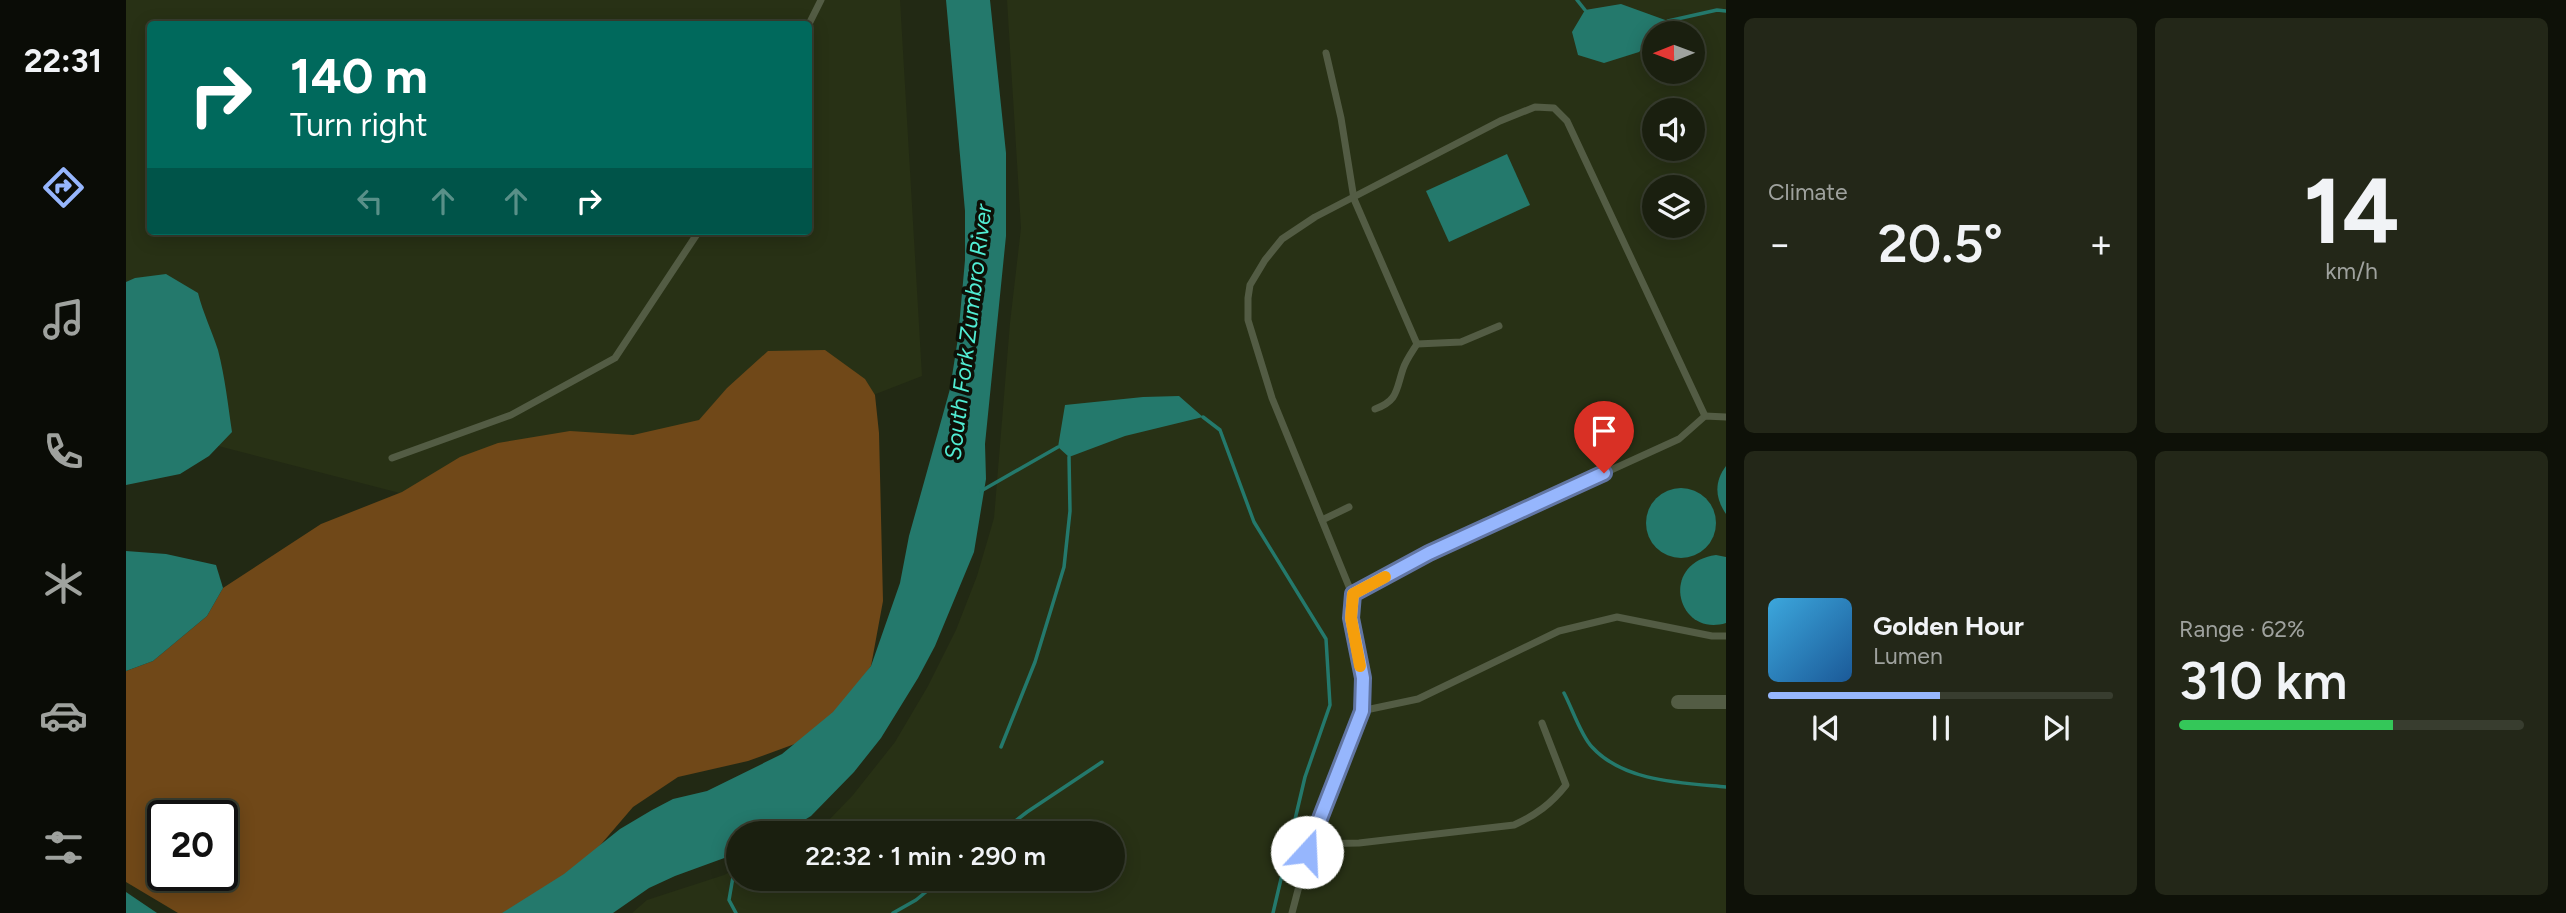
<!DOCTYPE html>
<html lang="en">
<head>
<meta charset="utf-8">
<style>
  :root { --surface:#1a1f0f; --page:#232718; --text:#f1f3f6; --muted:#9fa29e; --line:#383d2f; --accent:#96b6fd }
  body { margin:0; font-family:Figtree,sans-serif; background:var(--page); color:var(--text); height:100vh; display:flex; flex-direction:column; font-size:26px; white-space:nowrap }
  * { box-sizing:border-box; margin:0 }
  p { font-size:23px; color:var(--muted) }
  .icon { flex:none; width:38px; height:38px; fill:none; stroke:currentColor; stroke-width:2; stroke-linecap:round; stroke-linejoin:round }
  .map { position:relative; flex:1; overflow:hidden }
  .panel { display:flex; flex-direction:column; gap:18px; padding:18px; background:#0e1108; width:840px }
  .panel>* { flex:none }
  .top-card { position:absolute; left:21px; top:21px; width:665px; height:214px; border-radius:7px; box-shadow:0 4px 18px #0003,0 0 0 2px var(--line); background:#00695c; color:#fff; overflow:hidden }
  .needle { width:46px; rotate:269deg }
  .buttons { position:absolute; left:1516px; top:21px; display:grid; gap:14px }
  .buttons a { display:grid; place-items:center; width:63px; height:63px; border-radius:50%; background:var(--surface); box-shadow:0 4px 18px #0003,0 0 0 2px var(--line); font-size:35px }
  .speed { position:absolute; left:21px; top:800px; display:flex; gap:14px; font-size:35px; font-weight:700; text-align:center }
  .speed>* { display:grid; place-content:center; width:91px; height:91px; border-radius:50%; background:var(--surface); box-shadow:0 4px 18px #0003,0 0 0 2px var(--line); line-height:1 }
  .speed .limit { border:4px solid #111; border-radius:10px; background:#fff; color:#111 }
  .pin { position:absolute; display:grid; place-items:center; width:60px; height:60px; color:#fff; margin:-72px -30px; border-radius:50% 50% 50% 0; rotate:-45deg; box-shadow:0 0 7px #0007 }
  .pin .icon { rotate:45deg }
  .me { position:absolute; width:77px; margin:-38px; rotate:20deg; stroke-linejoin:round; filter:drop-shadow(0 0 5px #0008) }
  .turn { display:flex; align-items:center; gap:24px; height:147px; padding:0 28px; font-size:32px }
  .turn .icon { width:91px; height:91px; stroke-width:2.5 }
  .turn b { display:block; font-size:49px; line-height:60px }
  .lanes { display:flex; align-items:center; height:66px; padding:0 28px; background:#0003; justify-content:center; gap:35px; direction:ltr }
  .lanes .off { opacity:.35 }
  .big { font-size:52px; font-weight:600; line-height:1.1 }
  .panel .widget { flex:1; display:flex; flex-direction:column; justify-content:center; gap:10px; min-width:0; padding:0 24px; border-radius:10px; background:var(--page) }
  .panel .dial { align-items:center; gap:0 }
  .dial b { font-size:91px; line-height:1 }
  .song { display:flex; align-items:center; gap:21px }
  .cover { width:84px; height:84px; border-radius:10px; background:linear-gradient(135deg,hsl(200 70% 55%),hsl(210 70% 35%)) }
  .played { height:7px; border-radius:4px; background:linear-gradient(90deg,var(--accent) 50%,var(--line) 50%) }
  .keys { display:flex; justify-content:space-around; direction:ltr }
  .heat { display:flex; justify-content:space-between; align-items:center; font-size:38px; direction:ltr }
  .charge { height:10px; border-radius:5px; background:linear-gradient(90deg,#34c759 62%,var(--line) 0) }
  .panel .tiles { flex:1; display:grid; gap:18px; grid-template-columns:repeat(2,1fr) }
  .trip { position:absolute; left:600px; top:821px; width:399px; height:70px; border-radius:35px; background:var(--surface); box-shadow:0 4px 18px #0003,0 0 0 2px var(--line); font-weight:600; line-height:70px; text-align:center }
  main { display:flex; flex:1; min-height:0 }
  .tab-bar { display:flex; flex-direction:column; width:126px; justify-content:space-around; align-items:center; background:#0a0c06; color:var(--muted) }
  .tab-bar .icon { width:49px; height:49px }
  .tab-bar .on { color:var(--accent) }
  .tab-bar b { font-size:32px; color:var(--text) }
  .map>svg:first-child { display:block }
  .built { fill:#283115; fill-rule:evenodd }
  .forest { fill:#704818; fill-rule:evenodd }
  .water { fill:#24796c }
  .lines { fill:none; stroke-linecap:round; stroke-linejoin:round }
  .stream { stroke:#24796c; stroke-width:3.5 }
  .service { stroke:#535c44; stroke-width:7 }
  .minor { stroke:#535c44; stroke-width:14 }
  .route-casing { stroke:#6276a4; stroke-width:18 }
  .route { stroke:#96b6fd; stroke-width:12 }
  .slow { stroke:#f59e0b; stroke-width:12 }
  .labels { text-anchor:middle; stroke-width:7; stroke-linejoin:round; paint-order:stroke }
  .water-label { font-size:23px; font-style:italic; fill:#51ecd3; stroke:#0d1007 }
</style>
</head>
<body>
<main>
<nav class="tab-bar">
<b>22:31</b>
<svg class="icon on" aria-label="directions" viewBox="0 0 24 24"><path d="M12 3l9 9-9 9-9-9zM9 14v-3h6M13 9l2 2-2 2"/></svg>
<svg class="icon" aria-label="music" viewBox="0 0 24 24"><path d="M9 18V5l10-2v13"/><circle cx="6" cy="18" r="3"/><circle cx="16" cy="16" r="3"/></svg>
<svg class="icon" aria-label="phone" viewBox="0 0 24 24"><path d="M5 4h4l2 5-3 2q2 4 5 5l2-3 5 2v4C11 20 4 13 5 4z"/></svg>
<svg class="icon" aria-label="climate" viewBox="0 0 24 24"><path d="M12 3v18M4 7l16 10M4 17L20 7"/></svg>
<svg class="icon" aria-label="car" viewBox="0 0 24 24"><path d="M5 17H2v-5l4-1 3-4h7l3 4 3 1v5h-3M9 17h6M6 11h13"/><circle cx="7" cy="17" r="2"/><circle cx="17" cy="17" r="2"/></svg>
<svg class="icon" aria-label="filters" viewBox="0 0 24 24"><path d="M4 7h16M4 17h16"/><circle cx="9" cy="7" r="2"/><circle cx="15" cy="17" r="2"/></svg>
</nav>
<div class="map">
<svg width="1600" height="913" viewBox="0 0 1600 913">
  <rect width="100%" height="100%" fill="#222914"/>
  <g class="built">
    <path d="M0,0H774L796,376L696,415L347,512L0,422ZM24,24H682V231H24Z"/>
    <path d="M881,0H1600V913H506L521,900L598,875L612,868V878H987V833H681L702,821L727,795L769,742L802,686L830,630L851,576L868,518L884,323L895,228ZM1528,33H1566V72H1528ZM1528,110H1566V149H1528ZM1528,187H1566V226H1528Z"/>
  </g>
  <path class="forest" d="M699,350L739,379L749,395L753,433L757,601L745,666L696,734L622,761L552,777L507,807L471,849L390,913H52L0,882V671L27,661L81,616L97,588L195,524L276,492L334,457L372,443L444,431L507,435L573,420L601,388L642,351ZM37,816H96V875H37Z"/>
  <g class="water">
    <path d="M820,0H864L880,153V236L859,444L860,479L848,552L809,646L792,678L755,738L728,772L685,816L657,833H612V853L549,876L523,888L487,913H376L438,874L494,829L526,810L547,799L581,791L656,754L707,712L745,666L774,583L783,536L824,389L832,338L839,260V211Z"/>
    <path d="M1495,4L1542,21L1531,33H1528V36L1513,52L1478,63L1452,55L1446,32L1459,10Z"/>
    <path d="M1381,154L1404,205L1323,242L1300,191Z"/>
    <path d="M40,274L72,293C77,313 86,331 92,350C99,377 102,405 106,432L83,456L54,474L0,485V282L9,278Z"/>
    <path d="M1053,396L1077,417L999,436L943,457L932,447L939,405L1017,397Z"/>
    <path d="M1600,466V514C1589,498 1588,482 1600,466Z"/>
    <circle cx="1555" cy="523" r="35"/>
    <path d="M0,551L40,554L90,565L97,588L81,616L27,661L0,671Z"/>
    <path d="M1590,555L1600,557V623C1551,638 1532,563 1590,555Z"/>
    <path d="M0,892L31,913H0Z"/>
  </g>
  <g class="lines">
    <g class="stream">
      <path d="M1451,0L1459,10"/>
      <path d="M1542,21L1591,10L1600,11"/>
      <path d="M1077,417L1094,430L1128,522L1200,639L1204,705L1179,777L1147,913"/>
      <path d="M855,491L932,447"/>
      <path d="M1438,693C1446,708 1455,736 1466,747C1498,782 1556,783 1600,787"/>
      <path d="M875,747L909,662L938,567L944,511L943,457"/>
      <path d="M874,833L901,812L976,762"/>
      <path d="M610,913L603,900L612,848"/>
      <path d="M767,913L790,900L817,878"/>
    </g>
    <g class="service">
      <path d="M682,26L695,0"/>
      <path d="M1200,53L1215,118L1228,199L1291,344L1335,342L1373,326"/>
      <path d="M1249,409C1272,401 1270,390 1277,369C1280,360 1286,352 1291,344"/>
      <path d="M266,458L385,415L489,358L573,231"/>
      <path d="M1196,520L1223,507"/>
      <path d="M1226,594L1303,553L1553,439L1579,416L1600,417"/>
      <path d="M1235,711L1292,699L1433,631L1491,617L1586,636H1600"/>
      <path d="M1184,844L1233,843L1388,825C1410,815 1425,804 1440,785L1416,723"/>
      <path d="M1166,913L1184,844L1235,711L1237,679L1225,618L1226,594L1146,398L1122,320V298L1124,285L1139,260L1156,239L1189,217L1374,121L1409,107L1428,108L1441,121L1579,416"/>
    </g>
    <path class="minor" d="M1552,702H1600"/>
  </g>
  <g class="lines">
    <defs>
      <path id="route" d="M1181,852L1236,711L1237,678L1225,618L1227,594L1303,553L1478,473"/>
    </defs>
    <use href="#route" class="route-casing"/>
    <use href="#route" class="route"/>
    <path class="slow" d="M1234,666L1225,618L1227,594L1259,577"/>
  </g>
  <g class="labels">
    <g class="water-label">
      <text transform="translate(842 332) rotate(-83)" y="8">South Fork Zumbro River</text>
    </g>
  </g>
</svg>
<div class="buttons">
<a><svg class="needle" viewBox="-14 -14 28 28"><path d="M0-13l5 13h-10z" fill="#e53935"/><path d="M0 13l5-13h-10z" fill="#9fa29e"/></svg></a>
<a><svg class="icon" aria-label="sound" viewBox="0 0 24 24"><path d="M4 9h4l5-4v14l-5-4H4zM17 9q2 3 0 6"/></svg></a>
<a><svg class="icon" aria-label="layers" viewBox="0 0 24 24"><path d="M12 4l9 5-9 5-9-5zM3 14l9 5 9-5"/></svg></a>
</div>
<div class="speed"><div class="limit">20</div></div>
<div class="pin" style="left:1478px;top:473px;background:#d93025"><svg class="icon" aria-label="arrive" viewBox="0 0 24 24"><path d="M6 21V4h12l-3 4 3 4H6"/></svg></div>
<svg class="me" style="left:1181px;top:852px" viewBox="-20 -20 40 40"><circle r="19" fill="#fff"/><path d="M0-13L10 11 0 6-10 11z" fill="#96b6fd"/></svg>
<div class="trip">22:32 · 1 min · 290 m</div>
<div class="top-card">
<div class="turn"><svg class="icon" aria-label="right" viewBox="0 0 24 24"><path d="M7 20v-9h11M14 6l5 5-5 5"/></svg><div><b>140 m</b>Turn right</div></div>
<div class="lanes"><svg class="icon off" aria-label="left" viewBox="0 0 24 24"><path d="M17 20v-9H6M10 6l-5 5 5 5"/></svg><svg class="icon off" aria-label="ahead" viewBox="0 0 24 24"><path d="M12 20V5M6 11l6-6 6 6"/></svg><svg class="icon off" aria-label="ahead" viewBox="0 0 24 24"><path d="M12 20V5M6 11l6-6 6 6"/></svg><svg class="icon" aria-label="right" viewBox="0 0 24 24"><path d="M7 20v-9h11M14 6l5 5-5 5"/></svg></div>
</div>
</div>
<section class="panel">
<div class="tiles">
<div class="widget"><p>Climate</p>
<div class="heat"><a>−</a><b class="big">20.5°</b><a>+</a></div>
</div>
<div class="widget dial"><b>14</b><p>km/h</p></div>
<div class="widget">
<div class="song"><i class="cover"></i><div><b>Golden Hour</b><p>Lumen</p></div></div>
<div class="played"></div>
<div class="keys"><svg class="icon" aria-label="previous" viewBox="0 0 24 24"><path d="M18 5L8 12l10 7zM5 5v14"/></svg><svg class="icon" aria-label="pause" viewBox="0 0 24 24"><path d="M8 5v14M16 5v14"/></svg><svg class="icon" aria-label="next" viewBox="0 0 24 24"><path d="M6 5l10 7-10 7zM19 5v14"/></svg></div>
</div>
<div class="widget"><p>Range · 62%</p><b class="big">310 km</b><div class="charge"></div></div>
</div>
</section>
</main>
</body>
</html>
